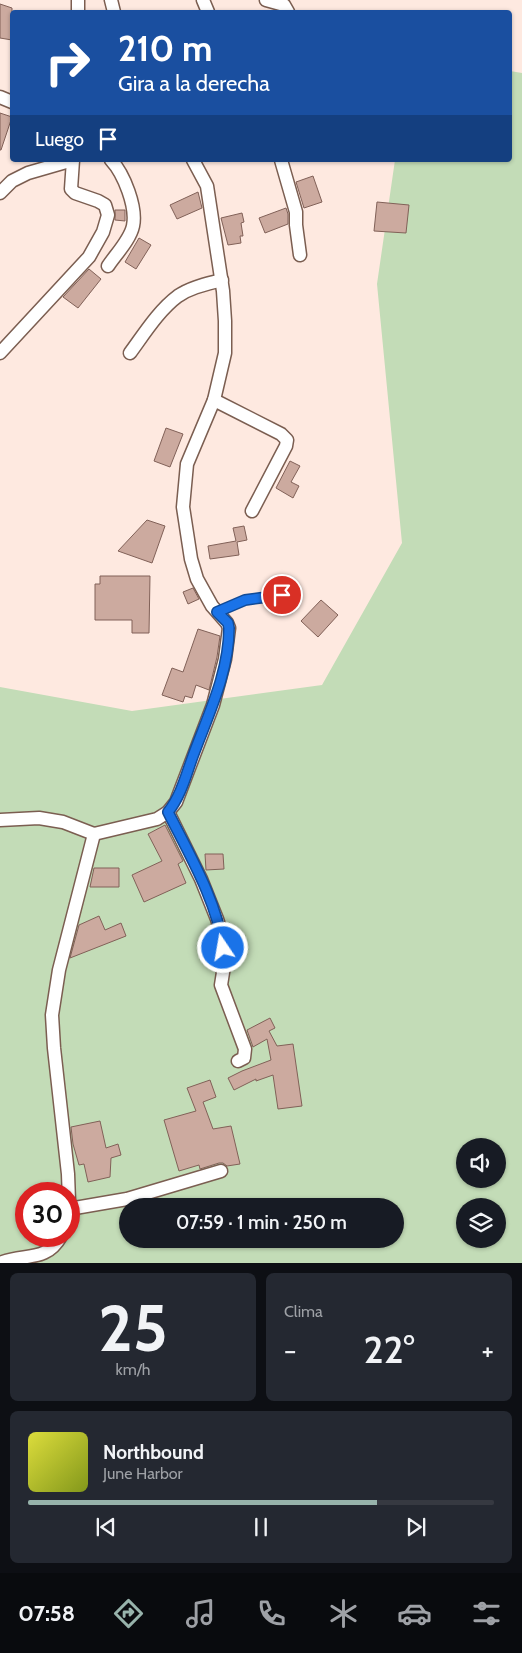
<!DOCTYPE html>
<html lang="es">
<head>
<meta charset="utf-8">
<style>
  :root { --surface:#171b24; --page:#242831; --text:#f1f3f6; --muted:#9ea1a6; --line:#363941; --accent:#97b3ab }
  body { margin:0; font-family:Cabin,sans-serif; background:var(--page); color:var(--text); height:100vh; display:flex; flex-direction:column; font-size:19px; white-space:nowrap }
  * { box-sizing:border-box; margin:0 }
  p { font-size:16px; color:var(--muted) }
  .icon { flex:none; width:28px; height:28px; fill:none; stroke:currentColor; stroke-width:2; stroke-linecap:round; stroke-linejoin:round }
  .map { position:relative; height:1263px; overflow:hidden }
  .drawer { display:flex; flex-direction:column; gap:10px; padding:10px; background:#0d0f14; flex:1 }
  .drawer>* { flex:none }
  .banner { position:absolute; left:10px; top:10px; width:502px; height:152px; border-radius:5px; box-shadow:0 1px 4px #0004; background:#1a4fa0; color:#fff; overflow:hidden }
  .controls { position:absolute; left:456px; top:1138px; display:grid; gap:10px }
  .controls a { display:grid; place-items:center; width:50px; height:50px; border-radius:50%; background:var(--surface); box-shadow:0 1px 4px #0004; font-size:25px }
  .speed { position:absolute; left:15px; top:1182px; display:flex; gap:10px; font-size:25px; font-weight:700; text-align:center }
  .speed>* { display:grid; place-content:center; width:65px; height:65px; border-radius:50%; background:var(--surface); box-shadow:0 1px 4px #0004; line-height:1 }
  .speed .limit { border:8px solid #d22; background:#fff; color:#111 }
  .pin { position:absolute; display:grid; place-items:center; width:42px; height:42px; color:#fff; margin:-21px; border:2px solid #fff; border-radius:50%; box-shadow:0 1px 5px #0007 }
  .me { position:absolute; width:55px; margin:-28px; rotate:348deg; stroke-linejoin:round; filter:drop-shadow(0 0 4px #0008) }
  .turn { display:flex; align-items:center; gap:18px; height:105px; padding:0 25px; font-size:22px }
  .turn .icon { width:65px; height:65px; stroke-width:2.5 }
  .turn b { display:block; font-size:35px; line-height:42px }
  .then { display:flex; align-items:center; height:48px; padding:0 25px; background:#0003; gap:10px; font-size:19px }
  .big { font-size:38px; font-weight:600; line-height:1.1 }
  .drawer .card { flex:1; display:flex; flex-direction:column; justify-content:center; gap:8px; min-width:0; padding:0 18px; border-radius:8px; background:var(--page) }
  .drawer .dial { align-items:center; gap:0 }
  .dial b { font-size:65px; line-height:1 }
  .song { display:flex; align-items:center; gap:15px }
  .cover { width:60px; height:60px; border-radius:8px; background:linear-gradient(135deg,hsl(60 70% 55%),hsl(70 70% 35%)) }
  .played { height:5px; border-radius:2px; background:linear-gradient(90deg,var(--accent) 75%,var(--line) 75%) }
  .keys { display:flex; justify-content:space-around; direction:ltr }
  .heat { display:flex; justify-content:space-between; align-items:center; font-size:28px; direction:ltr }
  .drawer .tiles { flex:1; display:grid; gap:10px; grid-template-columns:1fr 1fr }
  .card:last-child { grid-column:span 2 }
  .trip { position:absolute; left:119px; top:1198px; width:285px; height:50px; border-radius:25px; background:var(--surface); box-shadow:0 1px 4px #0004; font-weight:600; line-height:50px; text-align:center }
  .tab-bar { display:flex; height:80px; justify-content:space-around; align-items:center; background:#090b0e; color:var(--muted) }
  .tab-bar .icon { width:35px; height:35px }
  .tab-bar .selected { color:var(--accent) }
  .tab-bar b { font-size:22px; color:var(--text) }
  .map>svg:first-child { display:block }
  .green { fill:#c3dcb7; fill-rule:evenodd }
  .building { fill:#ccaa9f; stroke:#816158 }
  .lines { fill:none; stroke-linecap:round; stroke-linejoin:round }
  .lane-casing { stroke:#7b5e51; stroke-width:9 }
  .street-casing { stroke:#7b5e51; stroke-width:15 }
  .lane { stroke:#fff; stroke-width:6 }
  .street { stroke:#fff; stroke-width:12 }
  .route-casing { stroke:#114b97; stroke-width:12 }
  .route { stroke:#1a73e8; stroke-width:9 }
</style>
</head>
<body>
<div class="map">
<svg width="522" height="1263" viewBox="0 0 522 1263">
  <rect width="100%" height="100%" fill="#fee9e0"/>
  <path class="green" d="M510,71L522,73V1263H0V687L132,711L322,685L402,543L377,284L395,160H510ZM465,1146H498V1179H465ZM26,1194H69V1236H26ZM128,1206H395V1239H128ZM465,1206H498V1239H465Z"/>
  <g class="building">
    <path d="M0,4L12,8V40L0,38Z"/>
    <path d="M0,113L12,117L1,150H0Z"/>
    <path d="M313,176L322,202L304,208L296,182Z"/>
    <path d="M198,192L202,208L177,219L170,205Z"/>
    <path d="M377,202L409,205L406,233L374,231Z"/>
    <path d="M286,208L288,214V224L265,233L259,218Z"/>
    <path d="M115,210H125V221L115,220Z"/>
    <path d="M242,213L244,222L241,223L243,236H240L241,243L228,245L221,218Z"/>
    <path d="M139,238L151,245L136,269L125,262Z"/>
    <path d="M89,269L101,279L78,308L63,297Z"/>
    <path d="M166,428L183,434L170,467L154,461Z"/>
    <path d="M290,461L300,466L291,482L299,486L293,498L276,488Z"/>
    <path d="M147,520L165,526L152,563L118,551Z"/>
    <path d="M244,526L247,540L237,542L239,555L210,559L208,546L236,541L233,528Z"/>
    <path d="M100,576H150L149,633H132V620H95V584H100Z"/>
    <path d="M193,588L199,599L188,604L183,592Z"/>
    <path d="M321,600L338,615L318,637L301,621Z"/>
    <path d="M198,629L220,636L217,657L209,690L196,685L192,698L185,696L183,702L162,695L172,668L183,672Z"/>
    <path d="M165,825L183,861L178,864L186,883L144,902L132,875L162,861L148,834Z"/>
    <path d="M205,854H223L224,869L206,870Z"/>
    <path d="M94,868H119V887H90Z"/>
    <path d="M99,916L105,930L121,923L126,936L70,958L79,925Z"/>
    <path d="M270,1018L275,1028L269,1031L277,1046L293,1044L302,1106L278,1109L273,1075L256,1081V1079L234,1090L228,1078L242,1071L271,1060L267,1039L253,1047L247,1030Z"/>
    <path d="M210,1080L216,1097L203,1102L213,1129L231,1126L240,1164L227,1166L223,1163H219L200,1169L199,1165L179,1171L164,1120L196,1111L187,1088Z"/>
    <path d="M100,1121L106,1148L118,1144L121,1155L111,1158L110,1177L88,1182L84,1164L79,1165L73,1144L71,1127Z"/>
  </g>
  <g class="lines">
    <defs>
      <path id="lane" d="M217,612L245,600L282,595"/>
      <g id="street">
        <path d="M111,0L114,12"/>
        <path d="M203,0L208,12"/>
        <path d="M266,0L284,5L288,12"/>
        <path d="M78,12V0"/>
        <path d="M0,97L12,102"/>
        <path d="M281,160L296,212V225L300,255"/>
        <path d="M0,193L12,181L28,173L73,160"/>
        <path d="M108,266C116,254 130,240 133,226C137,207 124,174 111,160"/>
        <path d="M0,353L89,257L103,232L108,215L105,205L98,201L75,193L71,189L73,160"/>
        <path d="M130,353C144,334 159,310 178,296C191,287 207,284 222,280"/>
        <path d="M214,400L281,434L287,440L286,446L252,511"/>
        <path d="M168,812L201,879L217,919L222,935L225,960L221,985L245,1049L244,1058L238,1061"/>
        <path d="M0,820L39,818L63,822L94,834L157,819L168,812L176,802L213,705L225,659L229,628L227,623L212,606L197,579L191,559L183,507L187,464L214,400L225,353V321L223,291L207,186L193,160"/>
        <path d="M69,1201L68,1174L54,1048L52,1015L59,970L94,834"/>
        <path d="M69,1209L127,1199L221,1171"/>
        <path d="M0,1263C24,1253 46,1263 61,1236"/>
      </g>
    </defs>
    <use href="#lane" class="lane-casing"/>
    <use href="#street" class="street-casing"/>
    <use href="#lane" class="lane"/>
    <use href="#street" class="street"/>
  </g>
  <g class="lines">
    <defs>
      <path id="route" d="M223,948C218,903 188,852 168,812C181,796 186,775 193,756C208,715 229,673 229,628L228,623L217,612L245,600L282,595"/>
    </defs>
    <use href="#route" class="route-casing"/>
    <use href="#route" class="route"/>
  </g>
</svg>
<div class="controls">
<a><svg class="icon" aria-label="sound" viewBox="0 0 24 24"><path d="M4 9h4l5-4v14l-5-4H4zM17 9q2 3 0 6"/></svg></a>
<a><svg class="icon" aria-label="layers" viewBox="0 0 24 24"><path d="M12 4l9 5-9 5-9-5zM3 14l9 5 9-5"/></svg></a>
</div>
<div class="speed"><div class="limit">30</div></div>
<div class="pin" style="left:282px;top:595px;background:#d93025"><svg class="icon" aria-label="arrive" viewBox="0 0 24 24"><path d="M6 21V4h12l-3 4 3 4H6"/></svg></div>
<svg class="me" style="left:223px;top:948px" viewBox="-20 -20 40 40"><circle r="17" fill="#1a73e8" stroke="#fff" stroke-width="3"/><path d="M0-11L8 9 0 5-8 9z" fill="#fff"/></svg>
<div class="trip">07:59 · 1 min · 250 m</div>
<div class="banner">
<div class="turn"><svg class="icon" aria-label="right" viewBox="0 0 24 24"><path d="M7 20v-9h11M14 6l5 5-5 5"/></svg><div><b>210 m</b>Gira a la derecha</div></div>
<div class="then">Luego<svg class="icon" aria-label="arrive" viewBox="0 0 24 24"><path d="M6 21V4h12l-3 4 3 4H6"/></svg></div>
</div>
</div>
<section class="drawer">
<div class="tiles">
<div class="card dial"><b>25</b><p>km/h</p></div>
<div class="card"><p>Clima</p>
<div class="heat"><a>−</a><b class="big">22°</b><a>+</a></div>
</div>
<div class="card">
<div class="song"><i class="cover"></i><div><b>Northbound</b><p>June Harbor</p></div></div>
<div class="played"></div>
<div class="keys"><svg class="icon" aria-label="previous" viewBox="0 0 24 24"><path d="M18 5L8 12l10 7zM5 5v14"/></svg><svg class="icon" aria-label="pause" viewBox="0 0 24 24"><path d="M8 5v14M16 5v14"/></svg><svg class="icon" aria-label="next" viewBox="0 0 24 24"><path d="M6 5l10 7-10 7zM19 5v14"/></svg></div>
</div>
</div>
</section>
<nav class="tab-bar">
<b>07:58</b>
<svg class="icon selected" aria-label="directions" viewBox="0 0 24 24"><path d="M12 3l9 9-9 9-9-9zM9 14v-3h6M13 9l2 2-2 2"/></svg>
<svg class="icon" aria-label="music" viewBox="0 0 24 24"><path d="M9 18V5l10-2v13"/><circle cx="6" cy="18" r="3"/><circle cx="16" cy="16" r="3"/></svg>
<svg class="icon" aria-label="phone" viewBox="0 0 24 24"><path d="M5 4h4l2 5-3 2q2 4 5 5l2-3 5 2v4C11 20 4 13 5 4z"/></svg>
<svg class="icon" aria-label="climate" viewBox="0 0 24 24"><path d="M12 3v18M4 7l16 10M4 17L20 7"/></svg>
<svg class="icon" aria-label="car" viewBox="0 0 24 24"><path d="M5 17H2v-5l4-1 3-4h7l3 4 3 1v5h-3M9 17h6M6 11h13"/><circle cx="7" cy="17" r="2"/><circle cx="17" cy="17" r="2"/></svg>
<svg class="icon" aria-label="filters" viewBox="0 0 24 24"><path d="M4 7h16M4 17h16"/><circle cx="9" cy="7" r="2"/><circle cx="15" cy="17" r="2"/></svg>
</nav>
</body>
</html>
